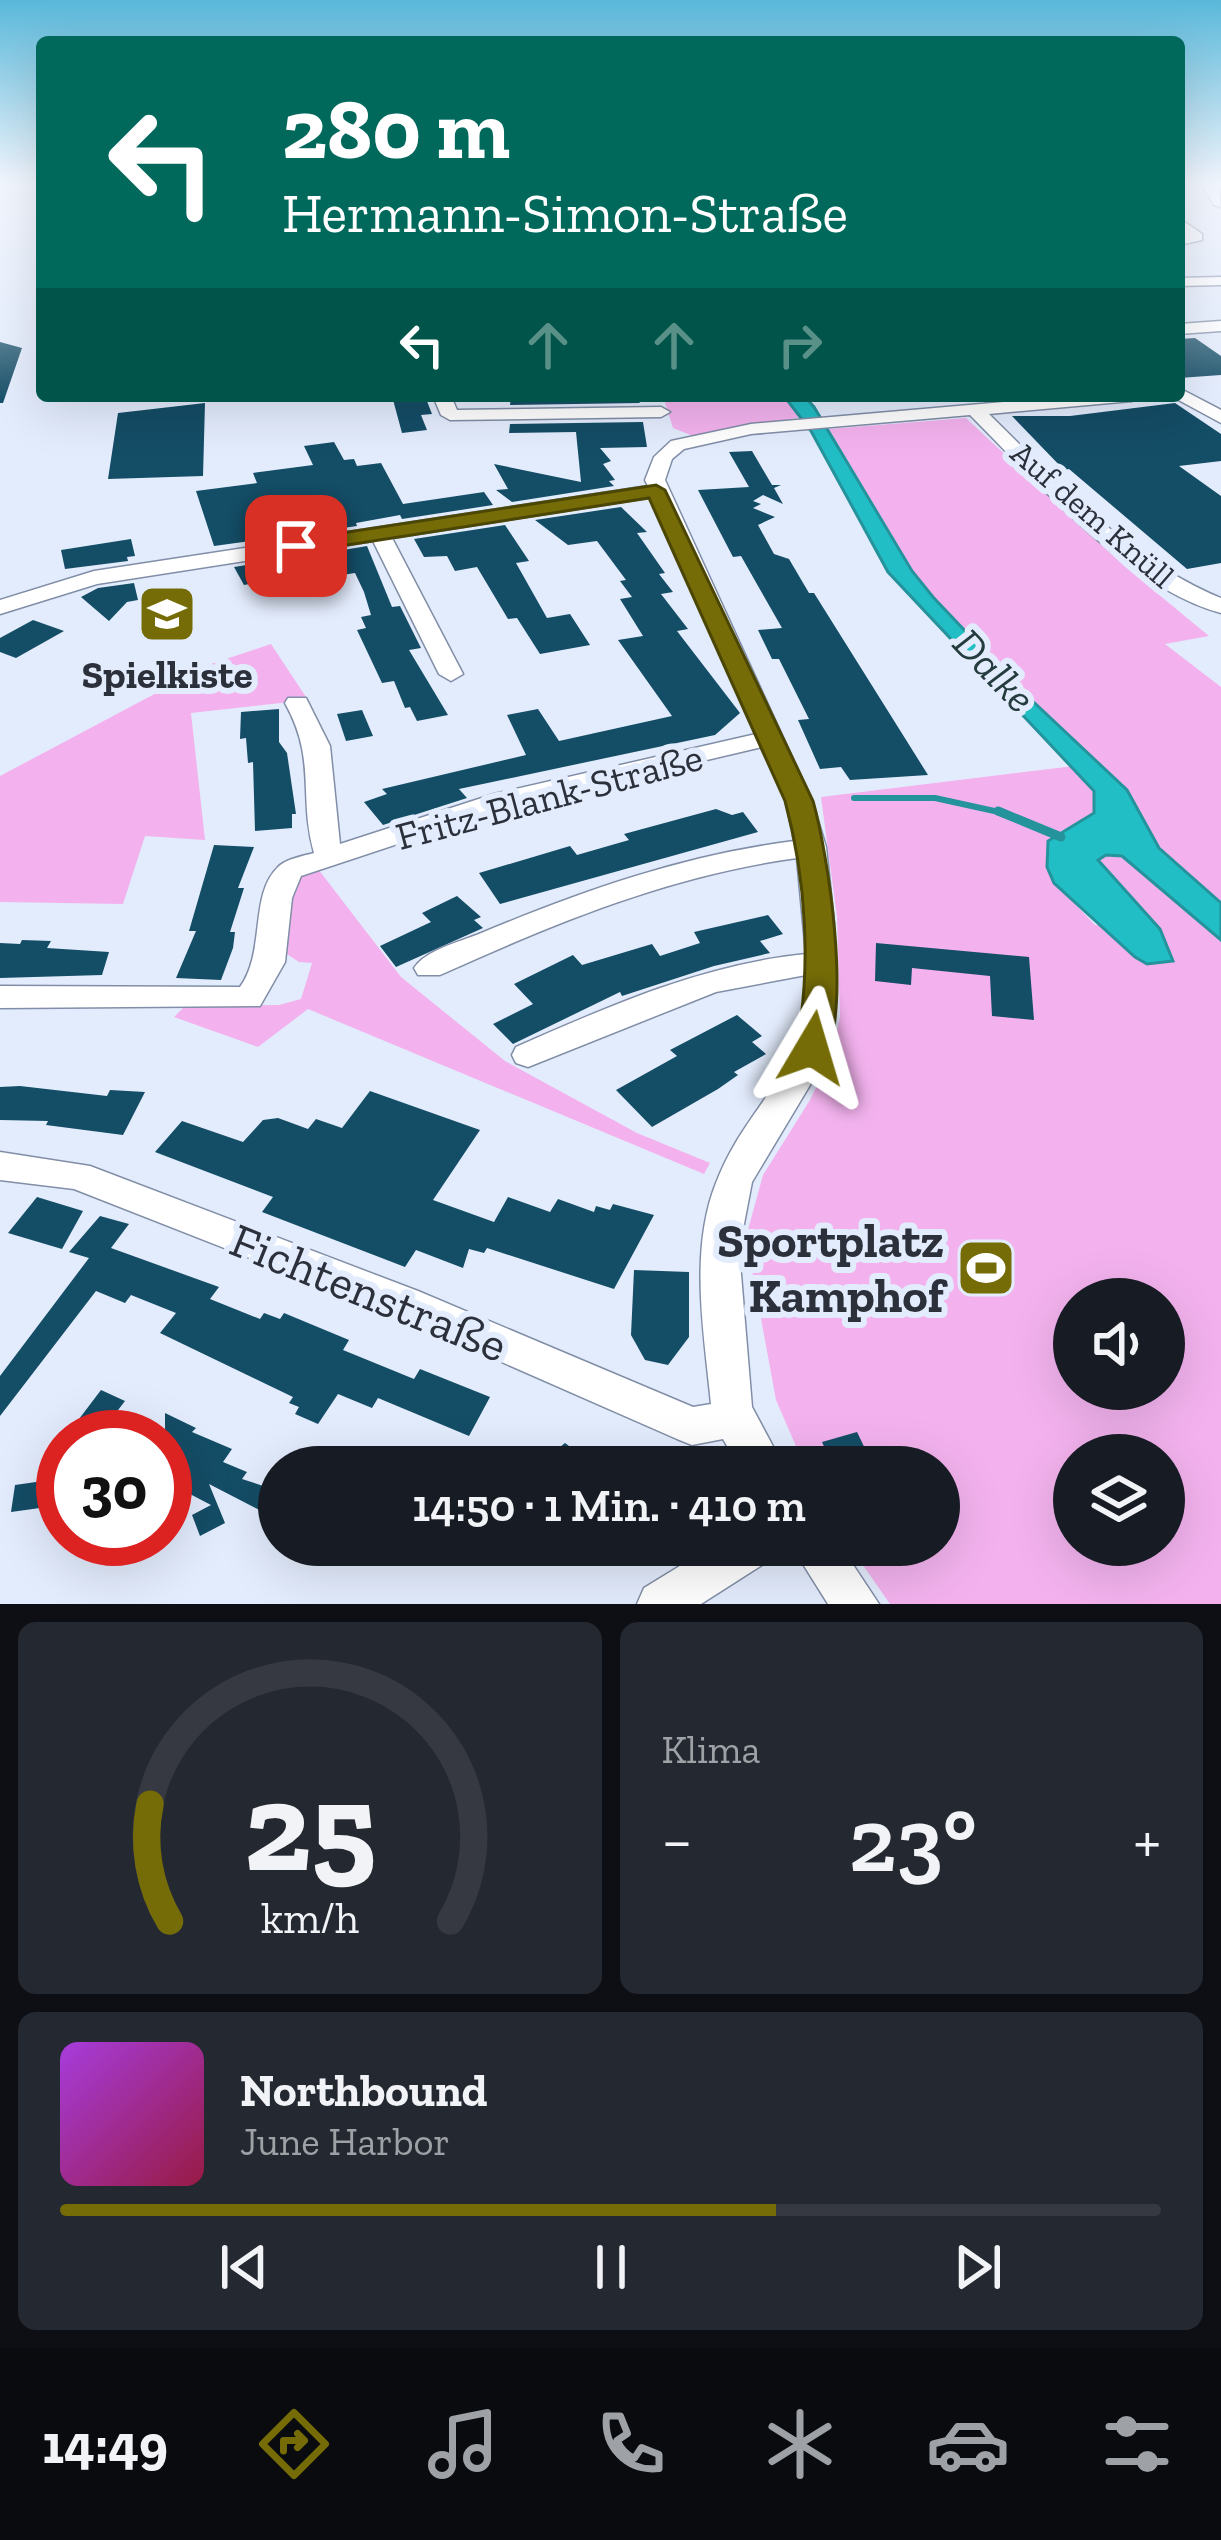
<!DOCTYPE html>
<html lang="de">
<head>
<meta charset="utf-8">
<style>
  :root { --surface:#171b24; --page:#242831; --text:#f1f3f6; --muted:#9ea1a6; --line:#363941; --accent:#756c07 }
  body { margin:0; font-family:"Zilla Slab",serif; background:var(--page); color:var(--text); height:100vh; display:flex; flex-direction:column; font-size:45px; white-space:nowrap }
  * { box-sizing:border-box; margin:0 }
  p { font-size:39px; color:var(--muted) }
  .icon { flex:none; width:66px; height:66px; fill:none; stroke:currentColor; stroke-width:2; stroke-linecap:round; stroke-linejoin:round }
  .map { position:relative; height:1604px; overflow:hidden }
  .drawer { display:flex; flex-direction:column; gap:18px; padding:18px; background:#0d0f14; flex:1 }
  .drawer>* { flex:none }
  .hud { position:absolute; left:36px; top:36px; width:1149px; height:366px; border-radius:12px; box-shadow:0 12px 48px #0002; background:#00695c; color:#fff; overflow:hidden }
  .buttons { position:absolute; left:1053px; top:1278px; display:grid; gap:24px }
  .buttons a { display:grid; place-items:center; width:132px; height:132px; border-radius:50%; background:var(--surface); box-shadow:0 12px 48px #0002; font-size:60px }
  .speed { position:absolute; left:36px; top:1410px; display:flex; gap:24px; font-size:60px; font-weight:700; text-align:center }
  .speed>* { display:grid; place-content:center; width:156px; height:156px; border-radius:50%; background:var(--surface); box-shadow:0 12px 48px #0002; line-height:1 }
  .speed .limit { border:18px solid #d22; background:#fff; color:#111 }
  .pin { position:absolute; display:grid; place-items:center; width:102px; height:102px; color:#fff; margin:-51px; border-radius:24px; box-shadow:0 6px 18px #0006 }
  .me { position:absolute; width:132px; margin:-66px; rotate:7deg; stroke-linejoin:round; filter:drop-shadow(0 0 9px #0008) }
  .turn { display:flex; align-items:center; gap:42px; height:252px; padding:0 48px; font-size:54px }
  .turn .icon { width:156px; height:156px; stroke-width:2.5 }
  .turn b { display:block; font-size:84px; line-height:102px }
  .lanes { display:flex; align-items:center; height:114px; padding:0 48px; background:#0003; justify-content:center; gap:60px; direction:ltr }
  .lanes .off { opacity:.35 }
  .big { font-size:90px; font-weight:600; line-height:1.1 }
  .drawer .card { flex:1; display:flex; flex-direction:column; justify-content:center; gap:18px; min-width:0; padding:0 42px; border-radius:18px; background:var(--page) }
  .drawer .dial { align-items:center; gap:0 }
  .dial svg { height:312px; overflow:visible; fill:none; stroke:var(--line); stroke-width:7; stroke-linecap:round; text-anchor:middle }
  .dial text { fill:var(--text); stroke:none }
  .song { display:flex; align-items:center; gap:36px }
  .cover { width:144px; height:144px; border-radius:18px; background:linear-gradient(135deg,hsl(280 70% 55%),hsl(340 70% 35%)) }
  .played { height:12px; border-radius:6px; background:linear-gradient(90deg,var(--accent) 65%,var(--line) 65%) }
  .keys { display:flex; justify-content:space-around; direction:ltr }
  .heat { display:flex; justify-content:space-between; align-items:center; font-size:66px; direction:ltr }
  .drawer .tiles { flex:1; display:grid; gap:18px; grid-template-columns:1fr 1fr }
  .card:last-child { grid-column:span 2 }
  .trip { position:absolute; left:258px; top:1446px; width:702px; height:120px; border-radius:60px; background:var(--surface); box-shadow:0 12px 48px #0002; font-weight:600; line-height:120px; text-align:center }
  .tabs { display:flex; height:192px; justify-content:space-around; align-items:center; background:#090b0e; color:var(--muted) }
  .tabs .icon { width:84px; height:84px }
  .tabs .on { color:var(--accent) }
  .tabs b { font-size:54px; color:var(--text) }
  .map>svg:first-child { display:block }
  .green { fill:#f3b2ee; fill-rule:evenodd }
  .water { fill:#22bec6; stroke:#25939c; stroke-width:3 }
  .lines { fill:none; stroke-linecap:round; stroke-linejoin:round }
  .stream-far1 { stroke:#25939c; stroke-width:6 }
  .stream { stroke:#25939c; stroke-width:9 }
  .building { fill:#144d66 }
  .street-casing { stroke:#818ea7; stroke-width:3 }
  .secondary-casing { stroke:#818ea7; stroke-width:3 }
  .street { fill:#fff; fill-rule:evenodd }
  .secondary { fill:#fff; fill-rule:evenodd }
  .route { fill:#756c07; stroke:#4c4605; stroke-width:3 }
  .labels { text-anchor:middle; stroke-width:12; stroke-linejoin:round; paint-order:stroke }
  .far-street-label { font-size:33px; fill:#2b303b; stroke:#e3ecfd }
  .poi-label { font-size:39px; font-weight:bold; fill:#2b303b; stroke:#e3ecfd }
  .street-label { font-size:39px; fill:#2b303b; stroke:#e3ecfd }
  .water-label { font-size:42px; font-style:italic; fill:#243c3d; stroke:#e3ecfd }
  .near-poi-label { font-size:48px; font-weight:bold; fill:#2b303b; stroke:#e3ecfd; text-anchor:end }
  .near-street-label { font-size:48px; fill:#2b303b; stroke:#e3ecfd }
</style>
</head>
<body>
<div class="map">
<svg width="1221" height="1604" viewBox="0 0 1221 1604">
  <rect width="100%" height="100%" fill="#e3ecfd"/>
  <g class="green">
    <path d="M663,396H784L802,417L693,436L673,428Z"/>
    <path d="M966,418L1124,566L1209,636L1165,644L1221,687V903L1159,848L1127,790L1023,692L933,597L912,571L829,429Z"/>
    <path d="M271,644L308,700L191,713L205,840L145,836L123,904L0,902V776L211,664Z"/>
    <path d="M1074,766L1094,791L1098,807L1085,820L1055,834V883L1095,925L1160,929L1098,859L1105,855L1122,856L1221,940V1604H890L849,1545H939V1467H805L776,1400L746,1237L763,1175L810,1100L831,1056L840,1017L837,917L821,797ZM1074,1299H1164V1389H1074ZM1074,1455H1164V1545H1074Z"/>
    <path d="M315,865L401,977L505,1061L637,1133L710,1163L704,1174L308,1009L258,1047L174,1017L185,1006L279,1005L301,999L312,963L299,962L285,953L294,878Z"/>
  </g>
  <path class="water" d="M784,396H804L814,407L912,571L933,597L1023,692L1127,790L1159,848L1221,903V940L1122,856L1106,855L1098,860L1160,929L1173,961L1147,964L1135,957L1054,883L1047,867L1048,841L1094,813V791L888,572L811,431Z"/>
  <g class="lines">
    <path class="stream-far1" d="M854,798H935L1008,814"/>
    <path class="stream" d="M998,811L1061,837"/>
  </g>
  <g class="building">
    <path d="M1195,338L1221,356V375L1179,378V339Z"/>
    <path d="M0,342L22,348L3,403H0Z"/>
    <path d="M392,396H425L432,414L421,415L427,430L402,433Z"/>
    <path d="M511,396H635L640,403L510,405Z"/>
    <path d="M205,403L203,476L108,479L118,413Z"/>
    <path d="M1175,403L1221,434V461L1179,466L1221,496V563L1187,569L1069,469L1064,470L1012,416H1070Z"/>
    <path d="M643,422L647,447L600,448L611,461L603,464L615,480L609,481L614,486L512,502L496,490L508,489L494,464L581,482L576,432L509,433L510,424Z"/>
    <path d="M334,442L344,460L354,459L357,466L381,463L403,504L484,492L493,505L402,519L400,515L356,523L357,526L214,546L196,491L257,483L253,473L313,465L304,446Z"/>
    <path d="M752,451L772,485H781L774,488L783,504L763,495L753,501L761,504L753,508L775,517L758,525L774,554L789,559L809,593H814L928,775L850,780L841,767L820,769L798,720L809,719L779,659H772L758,630L782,628L741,556L733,557L698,490L749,487L729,452Z"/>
    <path d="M621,507L647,532L637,533L665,573L659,574L673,592L661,594L688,629L677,631L740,713L715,735L459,789L467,798L383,825L364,802L387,794L382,789L526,755L507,715L538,709L559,741L672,716L618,640L643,636L620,599L632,597L620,581L626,580L597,541L568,545L535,520Z"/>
    <path d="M505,525L529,561L516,563L547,618L570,614L590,645L540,654L517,618L508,619L477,567L455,571L447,556L424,557L414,539Z"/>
    <path d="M131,539L135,556L127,557L128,561L65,569L61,550Z"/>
    <path d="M367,546L392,607L400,606L421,648L409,650L448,715L417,721L410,707L405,708L394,681L382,683L357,630L366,628L361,617L371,615L364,592L355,573L342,575L332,552Z"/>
    <path d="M290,558L296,575L244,585L234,567Z"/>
    <path d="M134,583L138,600L127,602L109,621L81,597L98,588Z"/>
    <path d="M33,620L64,631L16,658L0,652V638Z"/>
    <path d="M279,709V742L287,753L296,814H292V828L255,831L253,762L248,763L246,738L240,739L241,712Z"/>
    <path d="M362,710L373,736L346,741L337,714Z"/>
    <path d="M716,809L732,815L743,812L758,832L500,904L479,873L570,846L577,855L629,840L624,834Z"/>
    <path d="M214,845L254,847L238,888H244L230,932H235L233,948L221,980L176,978L196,931H189Z"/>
    <path d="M457,896L481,917L474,920L483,928L396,967L380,946L431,922L422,913Z"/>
    <path d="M768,915L783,934L760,941L770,953L714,966L622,996L620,992L513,1044L493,1024L533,1004L514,984L573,955L582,965L652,944L660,956L700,943L694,932Z"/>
    <path d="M22,940L51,941L47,948L109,952L102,975L0,978V943L20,944Z"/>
    <path d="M876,943L1029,957L1034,1020L992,1016L990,976L912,968L911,985L875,981Z"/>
    <path d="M737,1015L762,1036L752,1042L766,1054L734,1072L738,1075L718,1089L652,1127L616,1090L677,1056L670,1050Z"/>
    <path d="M20,1086L107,1096L110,1090L145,1092L123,1135L46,1125L48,1121L0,1120V1087Z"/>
    <path d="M370,1091L480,1130L433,1200L494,1222L508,1197L550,1212L558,1199L594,1212L596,1206L610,1210L613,1204L654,1215L614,1289L487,1248L484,1253L469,1249L463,1268L416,1250L405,1267L262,1212L273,1197L155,1152L182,1121L243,1142L263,1120L278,1118L308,1129L316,1119L342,1128Z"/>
    <path d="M37,1197L83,1211L62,1249L8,1233Z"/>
    <path d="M100,1216L129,1224L111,1248L219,1287L210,1299L260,1319L264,1313L280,1319L284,1313L349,1340L343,1350L414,1379L420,1369L490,1397L469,1436L378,1398L372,1408L338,1394L318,1424L295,1414L299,1407L289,1403L293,1397L160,1333L176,1313L131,1295L125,1303L96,1291L0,1416V1376L89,1258L69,1252Z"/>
    <path d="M634,1270L689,1272V1337L668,1365L645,1360L631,1335Z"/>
    <path d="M101,1390L125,1401L102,1431L79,1419Z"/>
    <path d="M165,1413L196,1428L192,1432L232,1449L223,1462L247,1472L242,1479L279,1491V1520L209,1484L225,1523L200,1536L192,1515L211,1505L165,1481Z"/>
    <path d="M857,1432L874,1467H833L822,1442Z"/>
    <path d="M565,1443L597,1467H535Z"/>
    <path d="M43,1481L40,1508L11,1512L15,1485Z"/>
  </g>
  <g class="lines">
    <defs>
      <g id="street">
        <path d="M1179,218L1202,234V240L1179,245V237L1186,235L1179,229Z"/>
        <path d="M1221,277V285L1179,286V278Z"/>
        <path d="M1221,321V331L1179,334V324Z"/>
        <path d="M1179,388L1221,410V423L1173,397L1179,396Z"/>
        <path d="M433,396H451L457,410L661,407L670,412L661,417L450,420L441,415Z"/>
        <path d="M1071,396H1141L1132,401L989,414C1057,481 1131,562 1221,598V613C1128,588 1037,482 970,415L751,434L684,449L672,459L665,480L812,801L826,847L834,924L835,1022L822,1065L752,1182L739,1250L752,1407L784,1467H739L723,1439L692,1445L677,1439L390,1313L74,1189L0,1180V1152L90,1166L418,1291L693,1407L711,1404C704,1333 689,1251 716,1183C750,1096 804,1083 806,975L716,992L528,1067L516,1063L512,1055L516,1047C609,1006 704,964 806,954L797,858C671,875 555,923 440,975H418L414,968C426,950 459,942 479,934C581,891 684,855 794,841L786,801L762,747L512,806L301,876L292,898L285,962L260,1006L0,1008V986L240,987C266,951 249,895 278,867C286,859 303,856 314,853C298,796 317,760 285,703L288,698H306L330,746L340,844L494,794L756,734L653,497L392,538L463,674L451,681L439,674L373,541L97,584L0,614V600L94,571L648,486L645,480L654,457L671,441L751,424Z"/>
        <path d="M714,1545H776L770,1560L701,1604H637L644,1588Z"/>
        <path d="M791,1545H840L879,1604H828Z"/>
      </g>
      <path id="secondary" d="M1200,181H1218L1221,207L1214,205Z"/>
    </defs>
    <use href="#street" class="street-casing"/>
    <use href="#secondary" class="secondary-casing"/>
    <use href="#street" class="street"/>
    <use href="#secondary" class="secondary"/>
  </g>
  <linearGradient id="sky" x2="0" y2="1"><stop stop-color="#59b8da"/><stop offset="0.45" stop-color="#f2f6fe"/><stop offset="1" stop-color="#f2f6fe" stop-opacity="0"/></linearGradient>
  <rect width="1221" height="406" fill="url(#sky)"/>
  <path class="route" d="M656,485L665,490L813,801C828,854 852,1009 824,1056H801L796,1048C812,969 806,878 785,801L649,498L296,553L285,546L296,540Z"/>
  <defs>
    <symbol id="school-square" viewBox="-11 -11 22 22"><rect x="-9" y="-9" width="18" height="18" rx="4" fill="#756c07" stroke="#e3ecfd"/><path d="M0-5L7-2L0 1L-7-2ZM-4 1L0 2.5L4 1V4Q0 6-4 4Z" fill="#fff"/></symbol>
    <symbol id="stadium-square" viewBox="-11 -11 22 22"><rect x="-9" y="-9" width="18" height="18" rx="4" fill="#756c07" stroke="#e3ecfd"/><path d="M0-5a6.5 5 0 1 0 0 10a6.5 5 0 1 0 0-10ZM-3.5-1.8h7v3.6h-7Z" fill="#fff"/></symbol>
  </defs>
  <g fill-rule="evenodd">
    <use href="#school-square" x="134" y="581" width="66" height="66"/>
    <use href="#stadium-square" x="953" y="1235" width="66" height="66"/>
  </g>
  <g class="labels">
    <g class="far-street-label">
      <text transform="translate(1093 514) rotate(41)" y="12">Auf dem Knüll</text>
    </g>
    <g class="poi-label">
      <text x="167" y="688">Spielkiste</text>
    </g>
    <g class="street-label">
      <text transform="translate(549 796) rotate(-15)" y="14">Fritz-Blank-Straße</text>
    </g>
    <g class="water-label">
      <text transform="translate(995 670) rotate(46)" y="15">Dalke</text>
    </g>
    <g class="near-poi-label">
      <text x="944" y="1257">Sportplatz<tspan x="944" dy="55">Kamphof</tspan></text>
    </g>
    <g class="near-street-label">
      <text transform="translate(369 1292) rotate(22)" y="17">Fichtenstraße</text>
    </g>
  </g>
</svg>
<div class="buttons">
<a><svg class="icon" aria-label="sound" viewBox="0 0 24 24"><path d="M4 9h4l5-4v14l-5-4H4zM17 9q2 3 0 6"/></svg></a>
<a><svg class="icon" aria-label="layers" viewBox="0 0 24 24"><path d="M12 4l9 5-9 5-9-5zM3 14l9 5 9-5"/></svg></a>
</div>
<div class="speed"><div class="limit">30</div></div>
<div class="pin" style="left:296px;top:546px;background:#d93025"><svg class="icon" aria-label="arrive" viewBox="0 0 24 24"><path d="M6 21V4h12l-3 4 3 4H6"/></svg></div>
<svg class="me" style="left:812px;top:1048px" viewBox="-20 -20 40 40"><path d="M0-17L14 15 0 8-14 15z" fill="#756c07" stroke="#fff" stroke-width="4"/></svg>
<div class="trip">14:50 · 1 Min. · 410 m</div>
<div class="hud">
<div class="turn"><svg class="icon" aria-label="left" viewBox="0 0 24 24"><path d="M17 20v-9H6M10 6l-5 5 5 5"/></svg><div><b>280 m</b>Hermann-Simon-Straße</div></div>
<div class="lanes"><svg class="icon" aria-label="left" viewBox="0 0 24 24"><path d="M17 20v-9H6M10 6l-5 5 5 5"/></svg><svg class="icon off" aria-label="ahead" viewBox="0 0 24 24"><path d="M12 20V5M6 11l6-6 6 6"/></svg><svg class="icon off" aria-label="ahead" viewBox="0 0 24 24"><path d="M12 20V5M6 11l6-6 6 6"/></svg><svg class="icon off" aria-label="right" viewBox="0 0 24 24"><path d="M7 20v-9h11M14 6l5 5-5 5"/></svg></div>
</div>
</div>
<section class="drawer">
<div class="tiles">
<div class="card dial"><svg viewBox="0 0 100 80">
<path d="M14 69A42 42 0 1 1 86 69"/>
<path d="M14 69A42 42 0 0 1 9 39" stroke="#756c07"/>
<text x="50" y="56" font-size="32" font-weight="700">25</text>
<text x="50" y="72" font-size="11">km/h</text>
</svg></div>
<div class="card"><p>Klima</p>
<div class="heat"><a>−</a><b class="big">23°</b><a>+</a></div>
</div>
<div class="card">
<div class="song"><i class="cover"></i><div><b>Northbound</b><p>June Harbor</p></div></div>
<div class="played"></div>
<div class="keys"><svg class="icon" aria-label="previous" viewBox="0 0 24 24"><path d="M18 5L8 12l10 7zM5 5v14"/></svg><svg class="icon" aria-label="pause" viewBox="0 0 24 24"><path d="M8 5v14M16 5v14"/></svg><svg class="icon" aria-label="next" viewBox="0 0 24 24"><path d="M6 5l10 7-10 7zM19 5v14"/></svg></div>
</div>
</div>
</section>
<nav class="tabs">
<b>14:49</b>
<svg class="icon on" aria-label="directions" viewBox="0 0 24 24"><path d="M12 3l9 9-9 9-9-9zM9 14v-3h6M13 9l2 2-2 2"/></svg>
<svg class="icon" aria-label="music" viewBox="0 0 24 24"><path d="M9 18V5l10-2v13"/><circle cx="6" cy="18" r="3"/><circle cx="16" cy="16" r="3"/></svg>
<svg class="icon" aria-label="phone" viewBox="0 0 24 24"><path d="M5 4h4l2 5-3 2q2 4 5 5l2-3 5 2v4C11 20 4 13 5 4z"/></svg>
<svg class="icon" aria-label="climate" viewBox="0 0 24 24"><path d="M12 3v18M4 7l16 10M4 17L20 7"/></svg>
<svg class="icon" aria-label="car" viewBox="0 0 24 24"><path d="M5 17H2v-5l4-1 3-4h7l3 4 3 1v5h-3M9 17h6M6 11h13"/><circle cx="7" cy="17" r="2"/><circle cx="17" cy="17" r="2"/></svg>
<svg class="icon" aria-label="filters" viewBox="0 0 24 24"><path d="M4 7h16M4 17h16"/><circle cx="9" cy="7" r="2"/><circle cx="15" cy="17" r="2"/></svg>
</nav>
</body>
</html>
